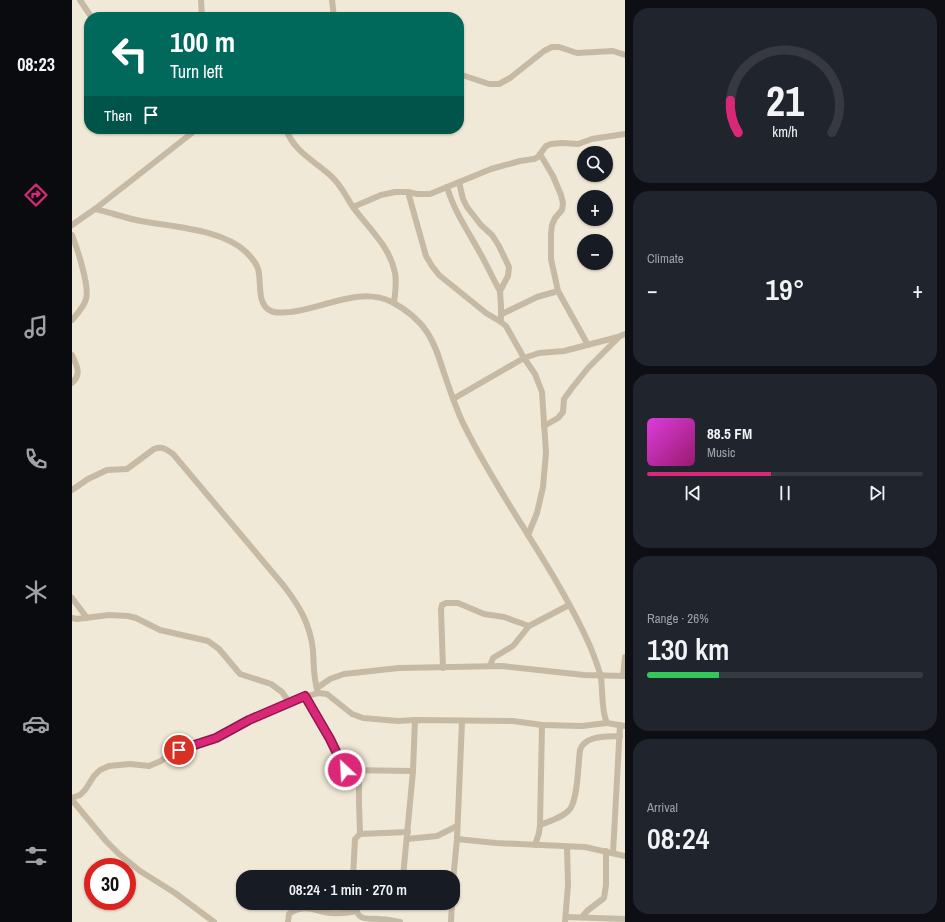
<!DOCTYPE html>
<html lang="en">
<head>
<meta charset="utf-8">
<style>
  :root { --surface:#171b24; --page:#20242c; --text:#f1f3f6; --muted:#9ea1a6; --line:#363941; --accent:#db2777 }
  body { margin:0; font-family:"Archivo Narrow",sans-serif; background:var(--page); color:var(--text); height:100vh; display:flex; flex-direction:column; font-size:15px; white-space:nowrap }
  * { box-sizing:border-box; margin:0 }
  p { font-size:13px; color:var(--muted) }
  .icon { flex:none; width:22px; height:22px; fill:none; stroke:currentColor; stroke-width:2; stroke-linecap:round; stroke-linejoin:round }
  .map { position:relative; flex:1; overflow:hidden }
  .side { display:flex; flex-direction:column; gap:8px; padding:8px; background:#0d0f14; width:320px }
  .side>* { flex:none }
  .top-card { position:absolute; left:12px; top:12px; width:380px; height:122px; border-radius:16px; box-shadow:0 1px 3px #0004; background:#00695c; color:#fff; overflow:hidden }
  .buttons { position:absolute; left:505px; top:146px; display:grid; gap:8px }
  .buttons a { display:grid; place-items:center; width:36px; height:36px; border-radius:50%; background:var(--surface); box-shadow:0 1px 3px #0004; font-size:20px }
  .speed { position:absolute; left:12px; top:858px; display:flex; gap:8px; font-size:20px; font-weight:700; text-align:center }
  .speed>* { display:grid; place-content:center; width:52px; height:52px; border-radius:50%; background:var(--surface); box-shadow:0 1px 3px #0004; line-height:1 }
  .speed .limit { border:6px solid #d22; background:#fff; color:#111 }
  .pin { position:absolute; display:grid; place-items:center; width:34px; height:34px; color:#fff; margin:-17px; border:2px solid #fff; border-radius:50%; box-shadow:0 1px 4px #0007 }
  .me { position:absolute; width:44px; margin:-22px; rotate:335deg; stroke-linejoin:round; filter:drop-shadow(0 0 3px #0008) }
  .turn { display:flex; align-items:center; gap:14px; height:84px; padding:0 20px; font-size:18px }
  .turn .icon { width:52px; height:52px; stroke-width:2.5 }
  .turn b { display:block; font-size:28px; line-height:34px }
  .then { display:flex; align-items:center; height:38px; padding:0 20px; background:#0003; gap:8px; font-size:15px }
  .big { font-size:30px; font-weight:600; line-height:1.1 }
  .side .tile { flex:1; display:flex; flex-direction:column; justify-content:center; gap:6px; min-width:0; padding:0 14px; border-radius:16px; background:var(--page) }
  .side .dial { align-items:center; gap:0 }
  .dial svg { height:104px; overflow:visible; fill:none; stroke:var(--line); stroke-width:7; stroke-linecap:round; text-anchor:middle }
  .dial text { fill:var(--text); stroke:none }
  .song { display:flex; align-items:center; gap:12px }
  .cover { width:48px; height:48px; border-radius:6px; background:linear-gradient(135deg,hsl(300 70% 55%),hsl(320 70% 35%)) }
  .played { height:4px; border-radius:2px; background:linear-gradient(90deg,var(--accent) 45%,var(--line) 45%) }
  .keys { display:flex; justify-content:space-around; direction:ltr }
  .heat { display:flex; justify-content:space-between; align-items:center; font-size:22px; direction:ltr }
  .charge { height:6px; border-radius:3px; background:linear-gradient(90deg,#34c759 26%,var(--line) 0) }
  .trip { position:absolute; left:164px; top:870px; width:224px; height:40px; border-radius:16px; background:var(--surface); box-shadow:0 1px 3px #0004; font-weight:600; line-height:40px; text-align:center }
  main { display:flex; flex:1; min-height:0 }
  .tabs { display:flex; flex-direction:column; width:72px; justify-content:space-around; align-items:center; background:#090b0e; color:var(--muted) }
  .tabs .icon { width:28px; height:28px }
  .tabs .current { color:var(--accent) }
  .tabs b { font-size:18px; color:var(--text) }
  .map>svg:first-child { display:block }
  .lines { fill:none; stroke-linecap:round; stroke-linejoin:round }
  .street { stroke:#c7baa4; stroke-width:6 }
  .route-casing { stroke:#8e194d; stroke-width:10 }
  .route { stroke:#db2777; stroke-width:7 }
</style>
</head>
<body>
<main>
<nav class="tabs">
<b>08:23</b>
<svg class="icon current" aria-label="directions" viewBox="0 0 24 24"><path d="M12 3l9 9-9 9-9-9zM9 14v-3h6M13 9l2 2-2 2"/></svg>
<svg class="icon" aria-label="music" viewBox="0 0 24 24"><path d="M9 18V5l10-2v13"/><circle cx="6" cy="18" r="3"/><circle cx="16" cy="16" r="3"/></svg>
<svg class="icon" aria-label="phone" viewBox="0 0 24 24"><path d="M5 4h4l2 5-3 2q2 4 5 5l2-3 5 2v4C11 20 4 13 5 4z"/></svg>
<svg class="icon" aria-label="climate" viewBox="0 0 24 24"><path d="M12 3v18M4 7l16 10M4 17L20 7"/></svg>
<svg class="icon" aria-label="car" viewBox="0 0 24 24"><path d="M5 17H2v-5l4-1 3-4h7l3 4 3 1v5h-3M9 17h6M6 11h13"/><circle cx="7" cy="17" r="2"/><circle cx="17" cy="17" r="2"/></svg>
<svg class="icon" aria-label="filters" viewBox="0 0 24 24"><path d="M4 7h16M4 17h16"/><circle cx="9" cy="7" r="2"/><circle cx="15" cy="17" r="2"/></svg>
</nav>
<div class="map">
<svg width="553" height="922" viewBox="0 0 553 922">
  <rect width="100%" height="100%" fill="#f0e9d7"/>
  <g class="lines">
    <g class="street">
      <path d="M8,0L18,15L21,17"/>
      <path d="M129,0L130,17"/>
      <path d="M260,0L262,17"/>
      <path d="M387,74L417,84H427L438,78L472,51L480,47H487L505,53L541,51L553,55"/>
      <path d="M214,129C221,151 244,162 260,177C269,185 274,197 281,207C296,228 318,246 323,273C325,283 323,293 322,303"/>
      <path d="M468,154L481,176L489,195L491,203L490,210L483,218L480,225L479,234V259L486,291L516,345"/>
      <path d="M387,182L391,199L395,207L409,225L420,235L427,246L437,267L436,276L428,291L429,306V322"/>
      <path d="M375,187C382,211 396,231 408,253C415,265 421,279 428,291"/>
      <path d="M336,192L354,256L360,266L367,275L414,313L429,322L434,326L452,358L463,374L470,392L474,453L471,487L465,513L456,535"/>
      <path d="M281,207L309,195L323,192H336L345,194H358L419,169L448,161L462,159L466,157L474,146L479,144L490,143L506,144L520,139L553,134"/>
      <path d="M23,209C37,212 50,217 64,220C97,227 149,228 174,252C179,257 184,262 186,269C190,281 184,305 199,311C205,314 213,312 219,312C253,308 287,286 320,302C333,309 347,320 355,332C363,344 367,357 371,370C378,390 384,410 394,429C431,503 484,570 518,646C522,656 527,668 529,678C531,693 529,710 535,723L553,726"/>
      <path d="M0,225L23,209L125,129"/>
      <path d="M0,235C5,248 18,287 14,299C12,307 5,314 0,320"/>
      <path d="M430,314L465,297L486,291"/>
      <path d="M0,355C5,367 10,373 0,383"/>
      <path d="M381,399L452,358L467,353L492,351L546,337L553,334"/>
      <path d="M472,426L486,418L491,412L492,399L500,388L516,368L546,338"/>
      <path d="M0,490L16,479L35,470L55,469L82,449C91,446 94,449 101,454L212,586C228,607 238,624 241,650C242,666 241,677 246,693"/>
      <path d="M0,598L15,618"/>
      <path d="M0,618L5,619L37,615L56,616L64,618L88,630L136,641L147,649L168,674L199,684L210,692L217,702"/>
      <path d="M418,666L421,658L441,646L457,626"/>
      <path d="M371,668L369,609L370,605L374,603H386L412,614L432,617L457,626L497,605"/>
      <path d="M551,676L553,657"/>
      <path d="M245,688L258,679L272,674L327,668L430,666L512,675L553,676"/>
      <path d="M233,696L258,739L273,770L341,771"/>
      <path d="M287,771V802L288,834"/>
      <path d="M0,798L8,795L13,790L22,776L28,770L37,766L58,764L77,766L89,761L95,756L107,749L144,738L177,720L217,702L246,693L255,694L280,714L291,718L326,721L343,720L441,721L470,725L510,726L535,723"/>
      <path d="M0,800L34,841L47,854L68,871L103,893L142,922"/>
      <path d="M468,825C478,821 492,817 498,809C506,799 506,764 508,750C513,735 534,737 548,736"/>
      <path d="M335,839L365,836L385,826"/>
      <path d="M385,839L424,843L513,847L553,856"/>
      <path d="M463,845L467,833L468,825L470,725"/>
      <path d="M541,853L548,725"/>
      <path d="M281,877L283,839L288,834L336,832"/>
      <path d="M331,877L341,771L343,720"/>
      <path d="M381,881L385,839L390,721"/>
      <path d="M282,903C286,922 293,918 308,919C315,919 321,921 328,922"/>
      <path d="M494,917L553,919"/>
      <path d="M510,917L515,911L532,898L534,885V851"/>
      <path d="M216,922L217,914C232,903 242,911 259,913C268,914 276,913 285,911"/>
      <path d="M379,922L380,903"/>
      <path d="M493,922L496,885L495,847"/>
    </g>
  </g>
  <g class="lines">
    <defs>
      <path id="route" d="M107,750L144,738L177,720L233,696L258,739L273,770"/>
    </defs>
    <use href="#route" class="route-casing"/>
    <use href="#route" class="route"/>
  </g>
</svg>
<div class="buttons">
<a><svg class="icon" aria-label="search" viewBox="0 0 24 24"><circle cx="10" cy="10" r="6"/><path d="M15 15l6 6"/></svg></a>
<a>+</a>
<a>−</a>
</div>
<div class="speed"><div class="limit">30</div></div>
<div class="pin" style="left:107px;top:750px;background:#d93025"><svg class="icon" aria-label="arrive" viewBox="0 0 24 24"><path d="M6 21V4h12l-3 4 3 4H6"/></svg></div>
<svg class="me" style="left:273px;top:770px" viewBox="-20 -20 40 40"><circle r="17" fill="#db2777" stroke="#fff" stroke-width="3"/><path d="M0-11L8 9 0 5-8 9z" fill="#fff"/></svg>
<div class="trip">08:24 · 1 min · 270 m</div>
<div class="top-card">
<div class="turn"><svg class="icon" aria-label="left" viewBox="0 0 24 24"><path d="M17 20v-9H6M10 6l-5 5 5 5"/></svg><div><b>100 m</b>Turn left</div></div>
<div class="then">Then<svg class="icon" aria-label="arrive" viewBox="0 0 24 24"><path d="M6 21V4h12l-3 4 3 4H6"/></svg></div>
</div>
</div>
<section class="side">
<div class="tile dial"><svg viewBox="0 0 100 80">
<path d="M14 69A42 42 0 1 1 86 69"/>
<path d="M14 69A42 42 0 0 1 8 44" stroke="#db2777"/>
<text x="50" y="56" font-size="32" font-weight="700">21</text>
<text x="50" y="72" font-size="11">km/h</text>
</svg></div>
<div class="tile"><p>Climate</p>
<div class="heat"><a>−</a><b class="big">19°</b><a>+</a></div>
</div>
<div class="tile">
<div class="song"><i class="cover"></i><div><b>88.5 FM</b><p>Music</p></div></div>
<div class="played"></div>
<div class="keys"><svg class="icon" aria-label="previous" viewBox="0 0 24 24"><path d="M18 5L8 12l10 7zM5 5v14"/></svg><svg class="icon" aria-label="pause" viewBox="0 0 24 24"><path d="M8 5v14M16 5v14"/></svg><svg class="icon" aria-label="next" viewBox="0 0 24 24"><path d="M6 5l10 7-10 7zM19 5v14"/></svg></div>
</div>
<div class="tile"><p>Range · 26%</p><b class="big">130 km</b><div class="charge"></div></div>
<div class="tile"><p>Arrival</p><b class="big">08:24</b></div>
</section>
</main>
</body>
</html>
